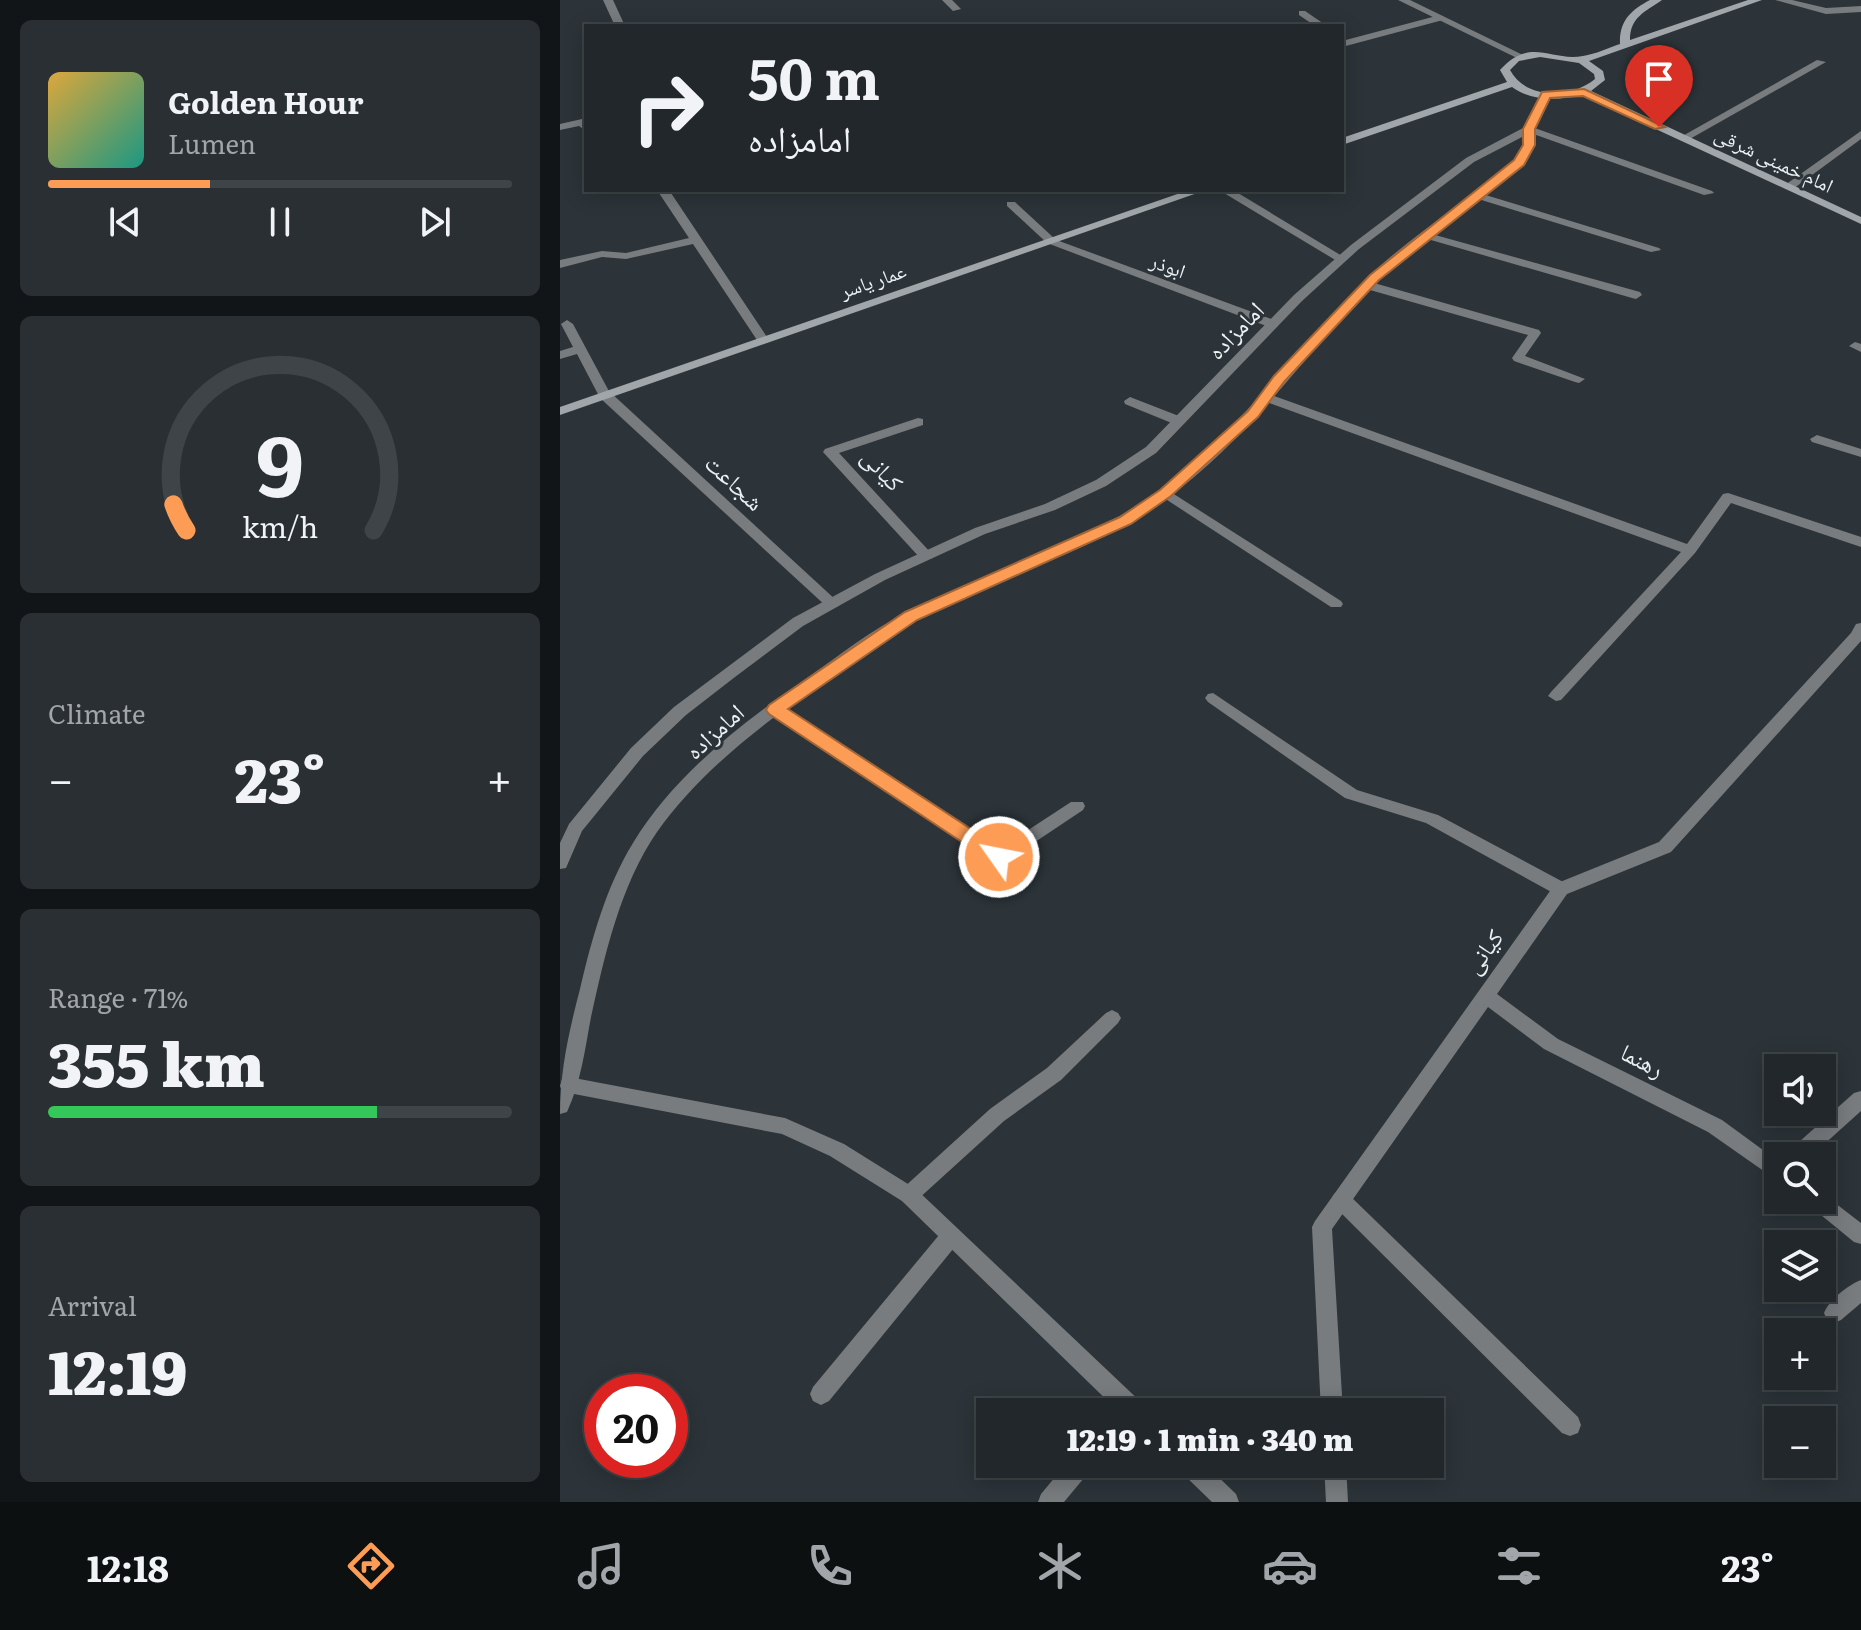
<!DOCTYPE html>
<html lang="en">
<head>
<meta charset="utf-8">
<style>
  :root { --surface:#21272b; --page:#292f33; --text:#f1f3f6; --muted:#a2a5a9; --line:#3e4447; --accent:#fd9d55 }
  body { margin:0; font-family:Literata,"Noto Naskh Arabic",serif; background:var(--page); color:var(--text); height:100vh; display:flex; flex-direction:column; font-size:30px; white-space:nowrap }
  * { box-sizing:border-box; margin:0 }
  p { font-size:26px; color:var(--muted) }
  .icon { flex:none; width:44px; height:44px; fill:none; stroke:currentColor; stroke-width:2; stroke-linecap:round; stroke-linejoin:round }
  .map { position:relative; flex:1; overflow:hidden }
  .details { display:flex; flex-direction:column; gap:20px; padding:20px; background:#121518; width:560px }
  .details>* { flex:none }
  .hud { position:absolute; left:24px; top:24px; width:760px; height:168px; border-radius:0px; box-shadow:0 4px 20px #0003,0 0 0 2px var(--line); background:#21272b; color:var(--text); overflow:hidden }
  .fabs { position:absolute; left:1204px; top:1054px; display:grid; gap:16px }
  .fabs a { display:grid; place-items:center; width:72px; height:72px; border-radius:0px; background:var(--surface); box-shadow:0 4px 20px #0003,0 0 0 2px var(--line); font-size:40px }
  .speed { position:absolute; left:24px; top:1374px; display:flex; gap:16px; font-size:40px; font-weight:700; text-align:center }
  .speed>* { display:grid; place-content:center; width:104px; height:104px; border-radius:50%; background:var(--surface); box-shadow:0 4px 20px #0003,0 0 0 2px var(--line); line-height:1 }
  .speed .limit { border:12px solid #d22; background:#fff; color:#111 }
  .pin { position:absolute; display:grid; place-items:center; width:68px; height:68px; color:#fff; margin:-82px -34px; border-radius:50% 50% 50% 0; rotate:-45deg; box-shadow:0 0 8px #0007 }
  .pin .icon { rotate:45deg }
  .me { position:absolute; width:88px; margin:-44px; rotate:303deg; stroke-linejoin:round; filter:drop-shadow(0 0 6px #0008) }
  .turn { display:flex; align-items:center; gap:28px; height:168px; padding:0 32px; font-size:36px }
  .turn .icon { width:104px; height:104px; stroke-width:2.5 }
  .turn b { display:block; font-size:56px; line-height:68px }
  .big { font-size:60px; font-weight:800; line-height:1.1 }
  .details .tile { flex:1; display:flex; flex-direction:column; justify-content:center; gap:12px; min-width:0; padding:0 28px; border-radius:12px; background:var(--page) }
  .details .dial { align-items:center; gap:0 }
  .dial svg { height:208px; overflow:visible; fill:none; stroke:var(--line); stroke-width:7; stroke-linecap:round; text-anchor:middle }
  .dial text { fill:var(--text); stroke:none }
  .song { display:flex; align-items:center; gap:24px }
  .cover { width:96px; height:96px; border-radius:12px; background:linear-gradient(135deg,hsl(40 70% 55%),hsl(170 70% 35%)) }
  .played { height:8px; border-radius:4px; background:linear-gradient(90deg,var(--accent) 35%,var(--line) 35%) }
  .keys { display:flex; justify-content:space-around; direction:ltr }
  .heat { display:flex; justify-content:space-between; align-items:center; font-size:44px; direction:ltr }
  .charge { height:12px; border-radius:6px; background:linear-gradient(90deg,#34c759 71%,var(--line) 0) }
  .trip { position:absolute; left:416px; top:1398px; width:468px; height:80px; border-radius:0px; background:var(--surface); box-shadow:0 4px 20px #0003,0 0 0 2px var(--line); font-weight:800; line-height:80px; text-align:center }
  .tab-bar { display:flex; height:128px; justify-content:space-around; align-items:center; background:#0d1011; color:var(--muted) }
  .tab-bar .icon { width:56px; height:56px }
  .tab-bar .active { color:var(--accent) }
  .tab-bar b { font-size:36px; color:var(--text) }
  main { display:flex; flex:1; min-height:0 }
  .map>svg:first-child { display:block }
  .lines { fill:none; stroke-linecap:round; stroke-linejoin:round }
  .service { fill:#787c7f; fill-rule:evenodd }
  .minor { fill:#787c7f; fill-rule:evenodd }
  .tertiary { fill:#787c7f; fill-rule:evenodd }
  .secondary { fill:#a0a6aa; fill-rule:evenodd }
  .route { fill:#fd9d55; stroke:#a46637; stroke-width:2 }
  .labels { text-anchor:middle; stroke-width:6; stroke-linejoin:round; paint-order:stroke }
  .far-street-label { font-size:20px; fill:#eaf0f3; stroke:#2c3439 }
  .street-label { font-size:24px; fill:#eaf0f3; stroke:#2c3439 }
</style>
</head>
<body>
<main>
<section class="details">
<div class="tile">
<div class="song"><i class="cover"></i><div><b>Golden Hour</b><p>Lumen</p></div></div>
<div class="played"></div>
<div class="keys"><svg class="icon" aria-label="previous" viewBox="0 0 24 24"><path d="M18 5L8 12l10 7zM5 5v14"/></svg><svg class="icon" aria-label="pause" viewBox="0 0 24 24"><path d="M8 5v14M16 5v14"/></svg><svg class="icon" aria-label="next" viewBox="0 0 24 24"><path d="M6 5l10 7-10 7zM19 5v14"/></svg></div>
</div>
<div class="tile dial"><svg viewBox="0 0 100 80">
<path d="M14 69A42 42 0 1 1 86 69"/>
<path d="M14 69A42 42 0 0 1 9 59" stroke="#fd9d55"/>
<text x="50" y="56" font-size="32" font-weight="700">9</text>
<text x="50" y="72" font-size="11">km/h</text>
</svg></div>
<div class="tile"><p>Climate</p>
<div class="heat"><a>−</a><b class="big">23°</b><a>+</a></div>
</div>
<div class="tile"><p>Range · 71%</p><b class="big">355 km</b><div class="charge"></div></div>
<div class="tile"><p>Arrival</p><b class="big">12:19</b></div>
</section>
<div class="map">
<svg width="1301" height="1502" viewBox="0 0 1301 1502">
  <rect width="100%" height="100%" fill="#2c3439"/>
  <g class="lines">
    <g class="service">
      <path d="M43,0H53L65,26H55Z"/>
      <path d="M382,0H392L401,9L393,11Z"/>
      <path d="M1215,0H1232L1266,8L1301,6V12L1266,14Z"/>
      <path d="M739,11H745L767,26H755L739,15Z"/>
      <path d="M1257,60L1266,62L1128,140L1119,138Z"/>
      <path d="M22,119L26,120V131L19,126L0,130V124Z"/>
      <path d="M969,126L1152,191L1154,193L1144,195L965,131L964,129Z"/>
      <path d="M1301,131V139L1233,189H1225V185Z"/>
      <path d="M919,193L1099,248L1101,250L1091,252L915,198L913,196Z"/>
      <path d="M447,202H455L495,239V243H487L447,206Z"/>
      <path d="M868,233L1080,292L1082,295L1076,299L1072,298L864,238V234Z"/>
      <path d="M807,281L979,330L981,333L965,356L1025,379L1019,383L1015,382L954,361L952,358L968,335L803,288V282Z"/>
      <path d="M7,320L13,324L51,395L50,398H40L17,354L0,359V351L13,347L1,324Z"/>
      <path d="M1295,342L1301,344V352L1289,346Z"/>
      <path d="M570,397L624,418L626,421L619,425L614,424L565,404L564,401Z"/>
      <path d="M358,418L363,419V425L279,453L371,553L373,556L371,559H361L263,452L265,449Z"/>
      <path d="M1257,435L1301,449V457L1252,442L1250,439Z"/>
      <path d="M606,489L781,601L783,604L781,607H771L601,496L599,493L601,490Z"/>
      <path d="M653,693L797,790L878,815L1007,884L1010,889L1007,894H995L866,823L785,798L648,702L645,698L648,694Z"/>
      <path d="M215,705L439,849L511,802H523L525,806L523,810L445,862H433L209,714L207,710L209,706Z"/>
      <path d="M552,1010L558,1013L561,1018L558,1023L501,1080L444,1121L356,1201L349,1204L342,1201L339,1195L342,1189L430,1109L487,1068L546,1013Z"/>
      <path d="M1301,1091V1111L1251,1156H1227L1230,1150L1294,1093Z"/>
      <path d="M781,1191L788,1194L1018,1417L1021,1425L1018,1433L1010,1436L1002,1433L774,1206L771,1200L774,1194Z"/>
      <path d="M391,1227L398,1229L401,1236L398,1243L269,1401L261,1405L253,1401L250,1394L253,1387L384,1229Z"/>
      <path d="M1301,1280V1303L1281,1320L1274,1323L1267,1320L1264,1313C1269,1300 1288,1285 1301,1280Z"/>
    </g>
    <g class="minor">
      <path d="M880,15L885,18L883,20L782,47V41Z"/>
      <path d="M97,190H109L209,340L207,343H199L133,244L66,259L42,257L0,268V260L42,251L66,253L129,238Z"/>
      <path d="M659,190H673L787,259L777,261Z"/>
      <path d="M491,238L717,321L719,324L717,327H709L487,243L485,241Z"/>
      <path d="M45,391L50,392L277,601L279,604L277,607H267L40,398V392Z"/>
      <path d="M706,393L1127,544L1163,494L1168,493L1301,537V547L1171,503L1135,553L1001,700L996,701L988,696L991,692L1121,552L701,400V394Z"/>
      <path d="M1301,623V641L1111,852L1007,894L937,994L998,1039L1162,1120L1218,1161V1181L1148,1132L984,1049L928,1007L772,1229L783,1412H761L752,1227L755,1221L995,884L1099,842L1291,633L1296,624Z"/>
      <path d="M9,1077L225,1118L284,1144L356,1189L583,1404L586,1412H559L342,1201L270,1156L222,1134L9,1093L2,1091L0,1086L2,1079Z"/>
      <path d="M1262,1193L1301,1223V1244L1294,1242L1250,1206L1247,1200H1262Z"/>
      <path d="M506,1464H532L529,1472L504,1502H478L481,1494Z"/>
      <path d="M618,1464H645L676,1494L679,1502H652L621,1472Z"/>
      <path d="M764,1464H786L788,1502H766Z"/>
    </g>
    <g class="tertiary">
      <path d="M838,0H850L967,57L959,59Z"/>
      <path d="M982,93L991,95L974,129V145L963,164C916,206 860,240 815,284C743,354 688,442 604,500C539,546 461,571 389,604C348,623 312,648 275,673C211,718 143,767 97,832C60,886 45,954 31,1017C25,1049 21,1082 7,1112L0,1114C0,1071 9,1031 20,989C32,938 46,887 73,843C115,774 182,723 247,678C280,655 312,629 348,612C430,570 522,546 597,492C679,434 734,349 805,280C851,235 907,202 955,160L964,145V136L914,162L799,249L742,301L596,453L546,486L495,510L425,534L325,580L243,626L175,677L126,715L83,756L22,831L6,868L0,869V843L9,824L71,748L114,707L233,618L315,574L415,528L485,504L536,480L586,447L734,295L791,245L906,158L965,127Z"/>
    </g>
    <g class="secondary">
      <path d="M1090,0H1102C1085,12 1070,17 1070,40L1188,0H1202L1029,61L1043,71L1045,80L1031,91L1301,217V224L1022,95C999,100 972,102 952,87L782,145V138L947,82L940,70C970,36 991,62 1023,56C1036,54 1048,48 1060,44C1059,21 1071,10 1090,0ZM980,57L1019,63L1034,74L1035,79C1011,99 966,100 950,70L959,61Z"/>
      <path d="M629,190H646L0,415V407Z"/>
    </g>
  </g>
  <path class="route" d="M1024,89L1105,127L1095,129L1023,96L990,98L975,129V145L964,165L819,280L724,382L698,417L611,496L571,524L357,620L228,709L446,852L448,857L446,862H432L209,714L206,710L209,705L345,612L560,517L600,490L688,411L714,376L810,275L954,160L963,145V129L982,92Z"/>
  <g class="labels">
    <g class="far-street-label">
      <text transform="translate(1214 160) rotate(25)" y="7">امام خمینی شرقی</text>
      <text transform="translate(608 266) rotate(20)" y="7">ابوذر</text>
      <text transform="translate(313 281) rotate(-19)" y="7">عمار یاسر</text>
    </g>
    <g class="street-label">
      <text transform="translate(676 331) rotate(-46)" y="8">امامزاده</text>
      <text transform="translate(322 470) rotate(47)" y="8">کیانی</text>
      <text transform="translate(174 483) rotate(43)" y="8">شجاعت</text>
      <text transform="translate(155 732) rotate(-42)" y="8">امامزاده</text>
      <text transform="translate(924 952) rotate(-54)" y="8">کیانی</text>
      <text transform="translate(1082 1061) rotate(27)" y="8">رهنما</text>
    </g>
  </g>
</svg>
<div class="fabs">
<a><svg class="icon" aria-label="sound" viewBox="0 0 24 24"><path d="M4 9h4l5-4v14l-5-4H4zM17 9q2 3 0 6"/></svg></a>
<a><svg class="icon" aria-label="search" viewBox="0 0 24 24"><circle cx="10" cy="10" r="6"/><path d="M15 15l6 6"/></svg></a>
<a><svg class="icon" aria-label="layers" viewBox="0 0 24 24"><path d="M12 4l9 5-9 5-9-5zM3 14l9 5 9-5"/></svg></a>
<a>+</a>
<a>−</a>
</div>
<div class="speed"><div class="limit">20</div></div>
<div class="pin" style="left:1099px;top:127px;background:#d93025"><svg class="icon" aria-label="arrive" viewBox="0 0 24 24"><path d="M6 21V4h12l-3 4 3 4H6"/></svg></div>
<svg class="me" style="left:439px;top:857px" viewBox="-20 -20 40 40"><circle r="17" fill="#fd9d55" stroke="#fff" stroke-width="3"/><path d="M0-11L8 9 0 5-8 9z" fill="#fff"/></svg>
<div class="trip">12:19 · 1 min · 340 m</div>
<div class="hud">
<div class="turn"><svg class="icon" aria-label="right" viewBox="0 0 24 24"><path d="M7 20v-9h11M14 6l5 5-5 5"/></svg><div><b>50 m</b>امامزاده</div></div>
</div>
</div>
</main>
<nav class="tab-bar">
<b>12:18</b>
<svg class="icon active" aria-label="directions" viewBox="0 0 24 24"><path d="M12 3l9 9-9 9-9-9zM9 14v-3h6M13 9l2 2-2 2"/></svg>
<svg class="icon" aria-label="music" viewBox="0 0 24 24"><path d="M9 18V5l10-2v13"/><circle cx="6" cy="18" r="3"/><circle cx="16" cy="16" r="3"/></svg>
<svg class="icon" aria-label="phone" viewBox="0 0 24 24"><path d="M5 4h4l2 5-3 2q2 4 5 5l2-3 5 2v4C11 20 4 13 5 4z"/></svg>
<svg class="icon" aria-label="climate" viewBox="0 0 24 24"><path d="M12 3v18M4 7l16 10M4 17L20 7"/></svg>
<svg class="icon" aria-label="car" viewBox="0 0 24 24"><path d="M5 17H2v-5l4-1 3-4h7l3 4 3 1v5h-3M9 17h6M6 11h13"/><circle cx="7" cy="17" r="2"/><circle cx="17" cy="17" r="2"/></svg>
<svg class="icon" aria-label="filters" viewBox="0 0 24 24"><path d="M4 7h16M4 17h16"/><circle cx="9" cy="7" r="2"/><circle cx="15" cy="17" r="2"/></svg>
<b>23°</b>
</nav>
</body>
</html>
